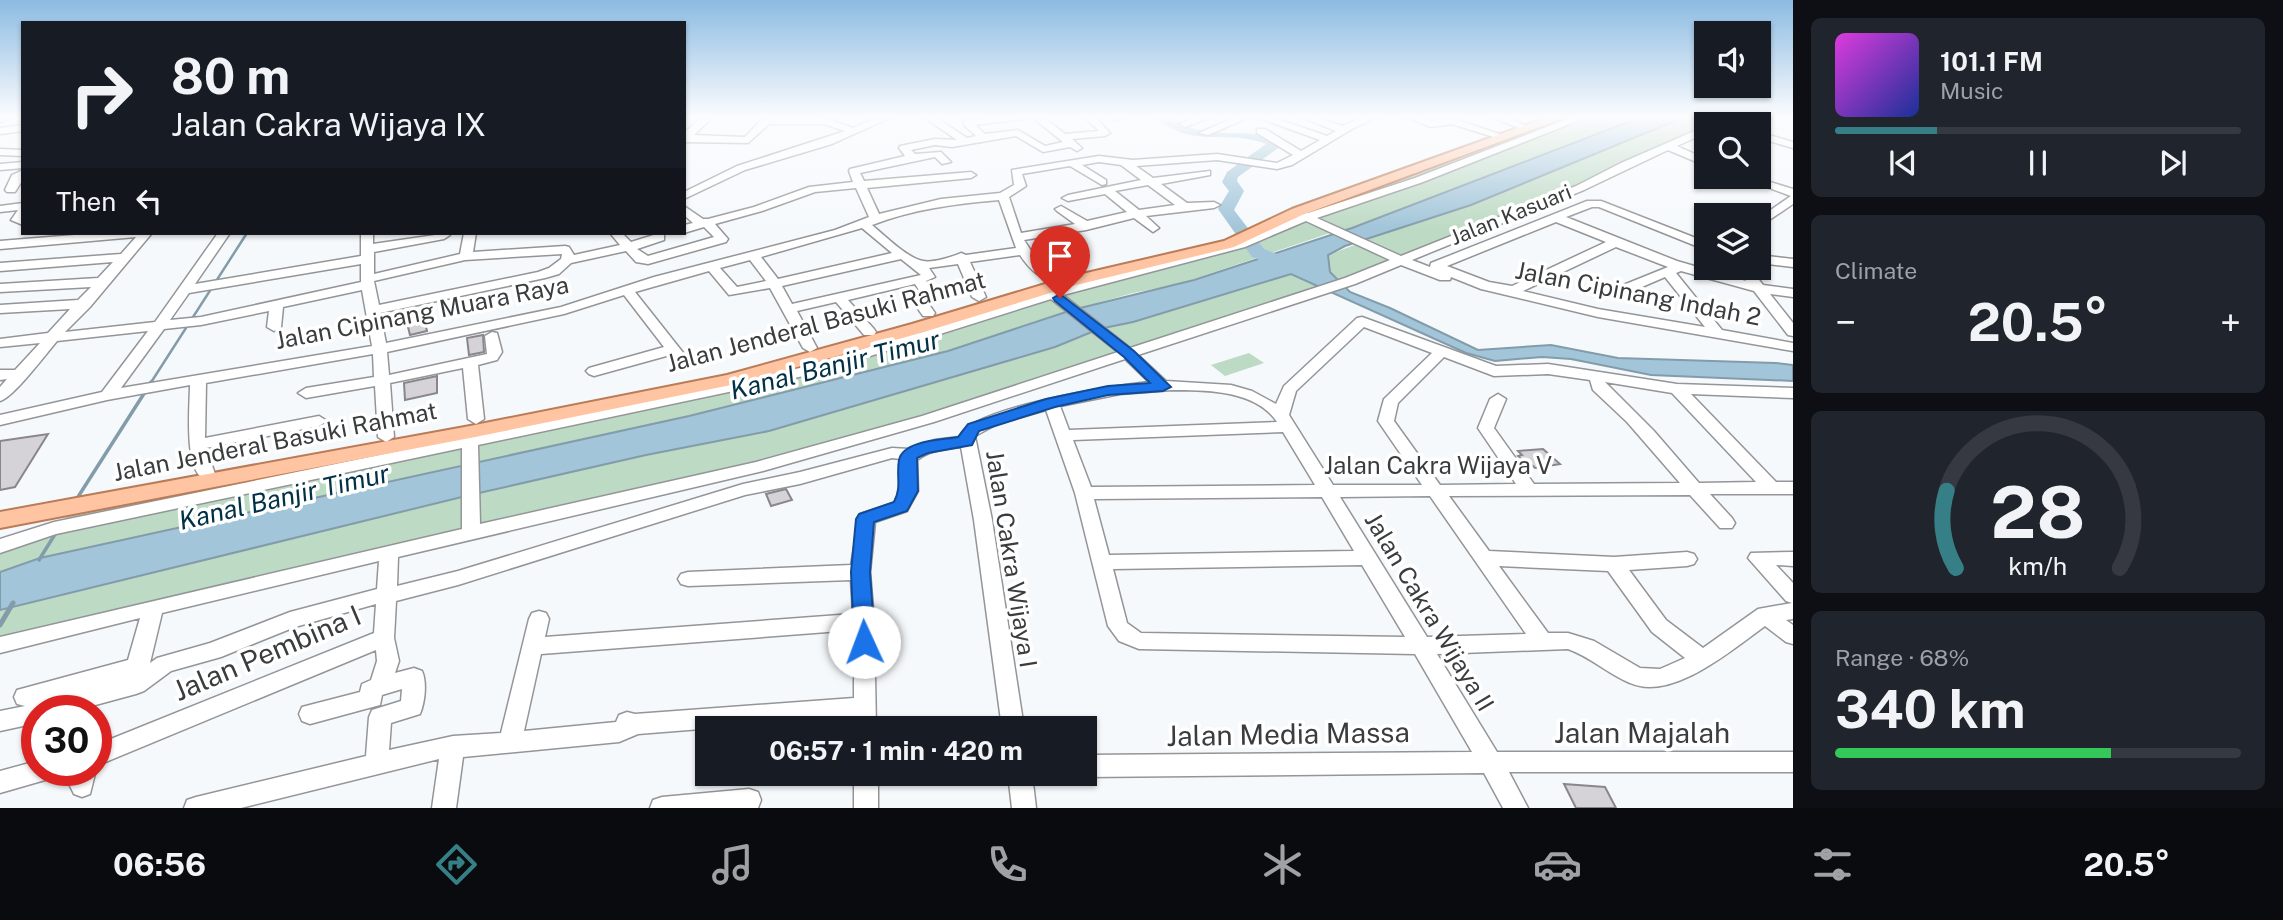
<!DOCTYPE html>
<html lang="en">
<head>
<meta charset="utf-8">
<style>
  :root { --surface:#171b24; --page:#20242c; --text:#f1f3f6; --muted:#9ea1a6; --line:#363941; --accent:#377f86 }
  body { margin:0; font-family:"Public Sans",sans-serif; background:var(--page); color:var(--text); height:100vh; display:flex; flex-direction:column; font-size:26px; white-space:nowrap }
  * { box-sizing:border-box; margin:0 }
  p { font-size:23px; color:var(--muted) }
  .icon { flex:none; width:38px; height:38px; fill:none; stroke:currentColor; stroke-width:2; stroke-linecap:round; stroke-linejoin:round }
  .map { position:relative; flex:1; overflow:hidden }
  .side { display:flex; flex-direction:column; gap:18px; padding:18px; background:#0d0f14; width:490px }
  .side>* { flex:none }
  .top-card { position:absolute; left:21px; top:21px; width:665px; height:214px; border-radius:0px; box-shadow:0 2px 5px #0004; background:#171b24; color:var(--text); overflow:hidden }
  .controls { position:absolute; left:1694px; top:21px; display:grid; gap:14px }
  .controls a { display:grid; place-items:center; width:77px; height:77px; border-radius:0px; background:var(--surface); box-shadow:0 2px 5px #0004; font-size:35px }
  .speed { position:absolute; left:21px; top:695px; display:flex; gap:14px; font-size:35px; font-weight:700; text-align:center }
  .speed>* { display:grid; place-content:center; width:91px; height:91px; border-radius:50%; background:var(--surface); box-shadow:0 2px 5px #0004; line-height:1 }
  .speed .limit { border:10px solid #d22; background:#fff; color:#111 }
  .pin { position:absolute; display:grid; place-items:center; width:60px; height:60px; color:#fff; margin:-72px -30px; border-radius:50% 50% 50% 0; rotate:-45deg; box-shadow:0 0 7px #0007 }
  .pin .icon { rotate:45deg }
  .me { position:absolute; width:77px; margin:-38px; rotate:358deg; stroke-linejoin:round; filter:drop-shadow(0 0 5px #0008) }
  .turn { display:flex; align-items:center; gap:24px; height:147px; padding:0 35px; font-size:32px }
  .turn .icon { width:91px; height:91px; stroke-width:2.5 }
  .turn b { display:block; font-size:49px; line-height:60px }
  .then { display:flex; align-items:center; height:66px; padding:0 35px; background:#0003; gap:14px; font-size:26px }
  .big { font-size:52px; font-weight:700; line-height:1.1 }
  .side .card { flex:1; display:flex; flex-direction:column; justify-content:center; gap:10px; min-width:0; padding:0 24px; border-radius:10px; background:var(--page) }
  .side .dial { align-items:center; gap:0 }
  .dial svg { height:182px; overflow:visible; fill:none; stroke:var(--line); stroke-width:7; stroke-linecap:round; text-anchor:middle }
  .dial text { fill:var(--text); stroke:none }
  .song { display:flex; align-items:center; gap:21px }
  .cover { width:84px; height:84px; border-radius:10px; background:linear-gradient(135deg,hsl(300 70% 55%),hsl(230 70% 35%)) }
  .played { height:7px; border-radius:4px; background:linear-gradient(90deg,var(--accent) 25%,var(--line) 25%) }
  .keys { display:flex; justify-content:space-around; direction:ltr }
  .heat { display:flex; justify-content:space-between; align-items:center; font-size:38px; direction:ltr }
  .charge { height:10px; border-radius:5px; background:linear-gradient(90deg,#34c759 68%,var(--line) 0) }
  .trip { position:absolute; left:695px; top:716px; width:402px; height:70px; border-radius:0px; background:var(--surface); box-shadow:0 2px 5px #0004; font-weight:700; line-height:70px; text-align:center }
  .dock { display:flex; height:112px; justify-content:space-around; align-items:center; background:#090b0e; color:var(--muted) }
  .dock .icon { width:49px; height:49px }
  .dock .selected { color:var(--accent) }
  .dock b { font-size:32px; color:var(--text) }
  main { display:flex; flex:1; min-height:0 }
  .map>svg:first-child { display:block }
  .green { fill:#bddac4 }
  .water { fill:#a2c5d9; stroke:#839caa; stroke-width:2 }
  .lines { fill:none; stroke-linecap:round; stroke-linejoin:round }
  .stream-far2 { stroke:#839caa; stroke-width:2.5 }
  .stream-far1 { stroke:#839caa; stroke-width:3.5 }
  .stream { stroke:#839caa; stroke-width:5 }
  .river { fill:#a2c5d9; fill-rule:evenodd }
  .building { fill:#d5d3d7; stroke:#89878a; stroke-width:2 }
  .minor-casing { stroke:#939598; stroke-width:3 }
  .major-casing { stroke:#ba7c57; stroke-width:4 }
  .minor { fill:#fff; fill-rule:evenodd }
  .major { fill:#ffc5a3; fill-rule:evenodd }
  .route { fill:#1a73e8; stroke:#114b97; stroke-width:2 }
  .labels { text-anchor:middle; stroke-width:7; stroke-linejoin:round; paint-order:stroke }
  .far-street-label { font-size:21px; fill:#3b3c3d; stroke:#fff }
  .street-label { font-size:24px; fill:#3b3c3d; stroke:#fff }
  .water-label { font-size:26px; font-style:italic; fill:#003146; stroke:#fff }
  .near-street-label { font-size:28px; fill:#3b3c3d; stroke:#fff }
</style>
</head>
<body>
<main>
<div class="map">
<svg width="1793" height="808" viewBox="0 0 1793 808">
  <rect width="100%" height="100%" fill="#f6f9fc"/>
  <g class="green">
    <path d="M1563,116H1732L1715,124H1706V129L1625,165L1580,188L1405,258L1303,210Z"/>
    <path d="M1297,212L1336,231L1179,284L1133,293L1075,309L1099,329L1133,322L1291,274L1310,282L1337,278L1330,272L1328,255L1360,243L1399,260L1350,281L853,440L0,645V546L60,527L72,506L707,383L1229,244Z"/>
    <path d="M1249,353L1264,363L1225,376L1211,365Z"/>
  </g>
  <path class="water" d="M1644,116H1687L1471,205L1345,246L1328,255L1330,272L1350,292L1390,308L1478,350L1551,345L1618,358L1776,363L1793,365V381L1651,375L1571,359L1542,357L1495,361L1466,353L1291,274L1133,322L1099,329L1055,347L769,431L646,455L470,495L0,610V572L40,558L689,416L948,351L1072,310L1194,280L1352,228Z"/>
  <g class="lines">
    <path class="stream-far2" d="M150,384L247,233"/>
    <g class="stream-far1">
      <path d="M149,385L151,382"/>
      <path d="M76,500L145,392"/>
      <path d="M39,560L57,531"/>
    </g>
    <path class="stream" d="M0,625L13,603"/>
    <path class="river" d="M1154,116C1178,116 1175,124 1195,129C1223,137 1252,128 1281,140V146L1238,177L1237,181L1244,191L1234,210L1264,249L1297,262L1300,266L1297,270H1285L1252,257L1218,209L1229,191L1222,182L1227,172L1266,144C1226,128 1194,151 1154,116Z"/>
  </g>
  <g class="building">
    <path d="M424,319L427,331L410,335L407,323Z"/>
    <path d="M483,335L484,352L469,355L467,338Z"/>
    <path d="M437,376V393L405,400L404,383Z"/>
    <path d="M48,434L15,487L0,490V441Z"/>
    <path d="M1543,449L1560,464L1535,468L1531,464L1526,465L1518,456L1522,455L1518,451Z"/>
    <path d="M786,489L792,500L771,506L766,494Z"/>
    <path d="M1564,784L1605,787L1616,808H1576Z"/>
  </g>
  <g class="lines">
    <defs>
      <g id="minor">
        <path d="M0,116H15L0,122Z"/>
        <path d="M703,116H714L694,135L745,137L765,116L825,118L853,128L880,116H894L832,144L745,170L684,199V192L737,166L845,131L824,124H769L748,143L684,142V133Z"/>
        <path d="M922,116H934L967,138L976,136L964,125V121L1000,116H1042L1065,134L1099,131L1083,116H1094L1110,133L1105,136L1072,139L1082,148L1077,151L1070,147L1043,152L1016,136L952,147L935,145L911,150L915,154L941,152L951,162L942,164L935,157L860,173L864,181L971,172L976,175L971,178L867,188L879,214L941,199L1000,193L1014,185L1012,170L1099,156L1133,160L1217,154L1277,163L1293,155L1257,133V129H1265L1301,151L1320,140L1253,116H1269L1327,136L1336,131L1298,116H1313L1343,126L1366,116H1380L1352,129L1292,165L1277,169L1217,160L1136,166L1153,178L1210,171V175L1161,184L1187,203L1214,202L1220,205L1214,208L1146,216L1159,228L1153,232L1134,218L1086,230L1024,240L1037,260L1055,274V280C1040,281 1028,267 1020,255L970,262L986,297L979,301L972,297L958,264L929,268L935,277L926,281L936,294L926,300L935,313L933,316H923L911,299L921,293L915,284L848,300L874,329L876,332L874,335H864L836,302L797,311L817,348L810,352L803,348L770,288L729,295L709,271L635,292L692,364L690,367H680L670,355L594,376L589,374L586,371L589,368L664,347L624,295L564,314L387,352L389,375L487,354L485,336L492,332L497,333L502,352L497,360L478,365L484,419L476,424L468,419L463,368L390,383L394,437L386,442L378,437L375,386L306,398L298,393L306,388L374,377L373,354L206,383L205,438L319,416L327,421L319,426L206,448L215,474L206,480C183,473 190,405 190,385L107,400L0,425V415L102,392L148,331L57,341C46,354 13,398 0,401V387L7,379L0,380V370H15L40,343L0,347V339L48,333L70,309L0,313V305L78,300L91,287L0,292V284L98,278L113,262L0,271V263L121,254L136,237L0,249V241L99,233H152L90,307L65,332L155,322L218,233H230L195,284L361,256V233H373V244L449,233L450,235L444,239L374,252V274L460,254L464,233H476L473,252L565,246L569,247L574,255L620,245L610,233H622L631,242L660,233L664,234V240L637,249L648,256L714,237L704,227L684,233V225L693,223L684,215V206L703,219H708L754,207L809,187L853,182L849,171L850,169L905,156L899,148L900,146L935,139L957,140ZM1033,118L1063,142L1045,146L1018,130L985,134L975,125ZM1099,162L1121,165L1141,180L1068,195L1062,198L1068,201L1105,194L1127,212L1087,221L1061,206L1055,209L1057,211L1075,224L1021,233L1009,197L1026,186L1022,174L1070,166L1102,185L1106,184V180L1082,165ZM1148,185L1175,205L1139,210L1115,191ZM856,188L869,217L835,230L654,277L561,307L386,343L380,313L545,278L559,274L571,263L626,251L636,262L648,264L726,242L728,239L715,224L762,211L815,192ZM999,200L1016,248L966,255L961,253C952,257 933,263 923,261C907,258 884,235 872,225C913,209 955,204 999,200ZM862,228L892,253L778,279L761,257ZM562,254L561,259L549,268L538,272L379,305L374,281L465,260ZM901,259L921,275L792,304L782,286ZM750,260L766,281L737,287L720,268ZM361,264V282L201,317L170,320L189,293ZM362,290L372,346L121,388L164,329L201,325L269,311L267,327L274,331L281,327L283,307Z"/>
        <path d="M1111,116H1121L1122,118L1117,121Z"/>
        <path d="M1198,116H1214L1185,127L1180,124Z"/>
        <path d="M1238,116H1252L1208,135L1199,133Z"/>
        <path d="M1404,116H1419L1432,121L1452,118L1505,136L1500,139L1452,124L1431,127Z"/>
        <path d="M1490,116H1505L1529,127L1521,129Z"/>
        <path d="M1575,116H1590L1423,182L1317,218L1401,256L1576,186L1621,163L1706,126V133L1677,146L1706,159V166L1668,150L1584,190L1412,260L1430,267L1431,263L1587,201H1601L1706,242V250L1599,207H1592L1566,217L1677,261L1746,281L1737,268H1750L1763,285L1793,289V297L1770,294L1793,323V336L1788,335L1754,291L1681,271L1676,273L1722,330L1793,343V351L1598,317L1481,289L1451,277L1450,280H1440L1401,265L1355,284L1138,355L1166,381L1231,385L1252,391L1276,404L1284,386L1357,318L1362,317L1496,366L1548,364L1677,384L1793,388V398L1691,394L1776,482H1793V494H1710L1732,518L1735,523L1732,528H1720L1690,495L1449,496L1489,551L1614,557L1687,552L1694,554L1697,559L1694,564L1687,566L1629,570L1666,620L1703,648L1758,609L1792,603L1786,601L1748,558L1751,553L1793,552V566L1776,565L1793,583V619L1786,620L1793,625V644L1786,642L1765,626C1733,649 1672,702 1630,683C1608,674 1591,657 1568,649L1437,654L1497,752H1793V772H1509L1528,808H1503L1484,773L1085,777L1077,774H1085V755L1472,752L1415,654L1139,649L1119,641L1108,626L1075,493L1046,410L997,424L975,436L992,520L1024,728H1002L974,520L961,447C945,449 930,450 917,460L918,491L907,511L875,522L870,572L874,621L876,728H854V717L638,734L619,742L463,757L456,808H432L439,759L241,808H184L187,800L196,797L366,756L369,717L372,710L401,701L402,689L382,695L380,705L310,724L302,721L299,714L302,707L360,692L362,684L371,680L377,661L376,650L96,766V745L374,633L376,604L295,627L221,657L171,671L144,691L136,694L77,710H37V723L0,731V711L25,706L17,704L14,697L17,690L128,660L140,618L0,653V637L462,529V448L56,534L0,553V539L54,522L462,438L464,430L470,429L478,434L805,367L1043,292L1040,289L1042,286L1047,285L1055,289L1237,241L1297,217L1298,213H1308L1415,178ZM1306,221L1390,260L1345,278L1130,348L1063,295L1245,247ZM1556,222L1606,242L1512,286L1489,282L1447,266ZM1616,247L1668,267L1611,290V296H1621L1665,277L1705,327L1598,309L1523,291ZM1051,299L1118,352L922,416L756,462L480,524L478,445L813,374ZM1364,327L1432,353L1384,399L1378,421L1422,485H1333L1289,415L1296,391ZM1444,357L1494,376L1548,374L1590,380L1593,390L1627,422L1680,483L1534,484L1494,428L1506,399L1498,394L1490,399L1478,428L1516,484L1440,485L1394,421L1398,403ZM1125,359L1149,382C1116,385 970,408 959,437L935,440L909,449L892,448L800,472L743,484L458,571L397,586L398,557L763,471L934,422ZM1605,382L1672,393L1756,482L1699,483L1654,431ZM1172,390C1206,390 1256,390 1277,422L1069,430L1060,406L1120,394ZM1283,432L1315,485L1091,487L1073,440ZM892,458L900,459V491L894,503L860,514L851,565L688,572L681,574L678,579L681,584L688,586L851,580L853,614L545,637L549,619L546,613L539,611L532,613L529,619L501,733L453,736L389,750L391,723L420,714C425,702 427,682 422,671L414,668L395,673L399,661L394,638L396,601L458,585L745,495L800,484ZM1430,496L1526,634L1427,637L1340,497ZM1322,497L1354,551L1109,555L1094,499ZM379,561L377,589L290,612L210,643L157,658L150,663L162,613ZM1362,565L1405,637L1141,633L1127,623L1113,569ZM1499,566L1608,571L1652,632L1685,658L1660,669L1640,668L1594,641L1568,633H1548ZM854,630V698L635,714L627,712L619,715L616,722L524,731L541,654Z"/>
        <path d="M1723,116H1737L1722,124H1710Z"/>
        <path d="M23,125V131L0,134V128Z"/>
        <path d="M1759,132L1793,142V148L1759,138Z"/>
        <path d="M0,149L23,150V156L0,155Z"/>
        <path d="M23,162V168L0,170V164Z"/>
        <path d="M23,170L22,181L15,192H7L5,190L12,175Z"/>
        <path d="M1739,177H1754L1793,189V204L1759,227V218L1791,196Z"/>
        <path d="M23,203V225L11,220L18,210L0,212V206Z"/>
        <path d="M1759,255L1793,259V267L1759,263Z"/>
        <path d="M37,761V770H56L52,778L0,793V771Z"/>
        <path d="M72,770H96L90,794L82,797L74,794L70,786Z"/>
        <rect x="854" y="774" width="24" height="34"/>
        <path d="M1008,774H1032L1036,808H1012Z"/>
        <path d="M749,789L758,792L761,800L758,808H650L653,800L662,797Z"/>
      </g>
      <path id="major" d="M1551,116H1569L1302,215L1234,247L1076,285L924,332L736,384L470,438L0,528V512L470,426L727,375L912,324L1065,278L1224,241L1292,209Z"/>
    </defs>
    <use href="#minor" class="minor-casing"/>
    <use href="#major" class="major-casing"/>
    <use href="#minor" class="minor"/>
    <use href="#major" class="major"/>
  </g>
  <linearGradient id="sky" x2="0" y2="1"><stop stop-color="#8cbbe2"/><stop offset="0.51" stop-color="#fbfcfe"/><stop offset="1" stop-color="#fbfcfe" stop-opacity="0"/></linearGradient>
  <rect width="1793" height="229" fill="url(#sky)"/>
  <path class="route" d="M1060,294L1134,351L1171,387L1163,391L1108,395L1055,407L979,431L972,445L928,453L917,458L918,491L907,511L874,522L870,572L875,642L872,648L864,651L857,648L854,642L851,572L856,519L859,514L894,502C902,487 896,476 899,460C903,440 943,440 958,437L968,424L1046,399L1108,386L1150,383L1124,357L1055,301L1053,298Z"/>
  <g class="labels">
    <g class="far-street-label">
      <text transform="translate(1511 215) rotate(-22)" y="7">Jalan Kasuari</text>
    </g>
    <g class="street-label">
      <text transform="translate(1638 294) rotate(11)" y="8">Jalan Cipinang Indah 2</text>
      <text transform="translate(422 313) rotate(-11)" y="8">Jalan Cipinang Muara Raya</text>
      <text transform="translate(826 322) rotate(-15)" y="8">Jalan Jenderal Basuki Rahmat</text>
      <text transform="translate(275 442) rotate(-11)" y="8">Jalan Jenderal Basuki Rahmat</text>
      <text x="1438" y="474">Jalan Cakra Wijaya V</text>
      <text transform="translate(1011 559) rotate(81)" y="8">Jalan Cakra Wijaya I</text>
      <text transform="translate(1429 612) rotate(59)" y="8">Jalan Cakra Wijaya II</text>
    </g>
    <g class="water-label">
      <text transform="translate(835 365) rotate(-14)" y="9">Kanal Banjir Timur</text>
      <text transform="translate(284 497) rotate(-13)" y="9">Kanal Banjir Timur</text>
    </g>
    <g class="near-street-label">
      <text transform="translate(267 653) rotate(-23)" y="10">Jalan Pembina I</text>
      <text x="1642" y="743">Jalan Majalah</text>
      <text transform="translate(1288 734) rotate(-1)" y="10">Jalan Media Massa</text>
    </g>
  </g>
</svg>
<div class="controls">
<a><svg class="icon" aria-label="sound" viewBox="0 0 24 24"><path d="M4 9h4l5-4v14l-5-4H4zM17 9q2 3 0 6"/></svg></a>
<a><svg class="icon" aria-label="search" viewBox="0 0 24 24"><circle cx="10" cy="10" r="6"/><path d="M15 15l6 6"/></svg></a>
<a><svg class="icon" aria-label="layers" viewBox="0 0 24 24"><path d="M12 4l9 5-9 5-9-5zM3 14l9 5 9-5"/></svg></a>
</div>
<div class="speed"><div class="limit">30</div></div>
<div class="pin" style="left:1060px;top:298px;background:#d93025"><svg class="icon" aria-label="arrive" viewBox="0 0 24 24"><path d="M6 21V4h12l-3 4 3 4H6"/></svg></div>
<svg class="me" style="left:864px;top:642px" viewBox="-20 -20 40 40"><circle r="19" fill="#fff"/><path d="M0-13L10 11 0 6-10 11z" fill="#1a73e8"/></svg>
<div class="trip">06:57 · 1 min · 420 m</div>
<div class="top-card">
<div class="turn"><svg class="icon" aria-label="right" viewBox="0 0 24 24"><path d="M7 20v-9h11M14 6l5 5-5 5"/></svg><div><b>80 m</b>Jalan Cakra Wijaya IX</div></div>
<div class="then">Then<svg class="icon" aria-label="left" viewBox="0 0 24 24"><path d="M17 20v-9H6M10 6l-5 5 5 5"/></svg></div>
</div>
</div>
<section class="side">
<div class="card">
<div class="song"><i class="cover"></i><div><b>101.1 FM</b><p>Music</p></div></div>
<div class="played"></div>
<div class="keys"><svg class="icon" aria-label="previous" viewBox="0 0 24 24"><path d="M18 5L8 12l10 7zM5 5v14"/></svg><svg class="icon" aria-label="pause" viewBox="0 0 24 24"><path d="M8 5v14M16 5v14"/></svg><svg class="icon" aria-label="next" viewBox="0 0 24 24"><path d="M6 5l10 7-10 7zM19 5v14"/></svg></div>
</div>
<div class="card"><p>Climate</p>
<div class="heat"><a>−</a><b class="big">20.5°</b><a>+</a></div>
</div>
<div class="card dial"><svg viewBox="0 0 100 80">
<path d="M14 69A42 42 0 1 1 86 69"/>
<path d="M14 69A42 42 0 0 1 10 35" stroke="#377f86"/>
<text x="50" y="56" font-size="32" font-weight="700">28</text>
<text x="50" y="72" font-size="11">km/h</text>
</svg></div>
<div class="card"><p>Range · 68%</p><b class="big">340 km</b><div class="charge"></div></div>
</section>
</main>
<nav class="dock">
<b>06:56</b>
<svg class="icon selected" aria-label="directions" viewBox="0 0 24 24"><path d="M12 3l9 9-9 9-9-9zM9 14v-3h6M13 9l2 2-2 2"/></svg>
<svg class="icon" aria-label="music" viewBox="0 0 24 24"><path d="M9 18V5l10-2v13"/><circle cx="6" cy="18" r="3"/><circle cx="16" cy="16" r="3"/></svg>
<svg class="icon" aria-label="phone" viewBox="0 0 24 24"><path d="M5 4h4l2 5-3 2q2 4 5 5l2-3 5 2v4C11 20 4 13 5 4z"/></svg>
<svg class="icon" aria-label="climate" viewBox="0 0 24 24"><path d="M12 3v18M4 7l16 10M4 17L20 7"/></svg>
<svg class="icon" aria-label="car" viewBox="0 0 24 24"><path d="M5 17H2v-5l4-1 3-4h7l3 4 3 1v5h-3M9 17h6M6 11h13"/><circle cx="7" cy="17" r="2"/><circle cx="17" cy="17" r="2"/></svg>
<svg class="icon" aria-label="filters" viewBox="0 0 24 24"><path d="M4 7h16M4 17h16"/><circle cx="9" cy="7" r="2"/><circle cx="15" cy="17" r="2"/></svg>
<b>20.5°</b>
</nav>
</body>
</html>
